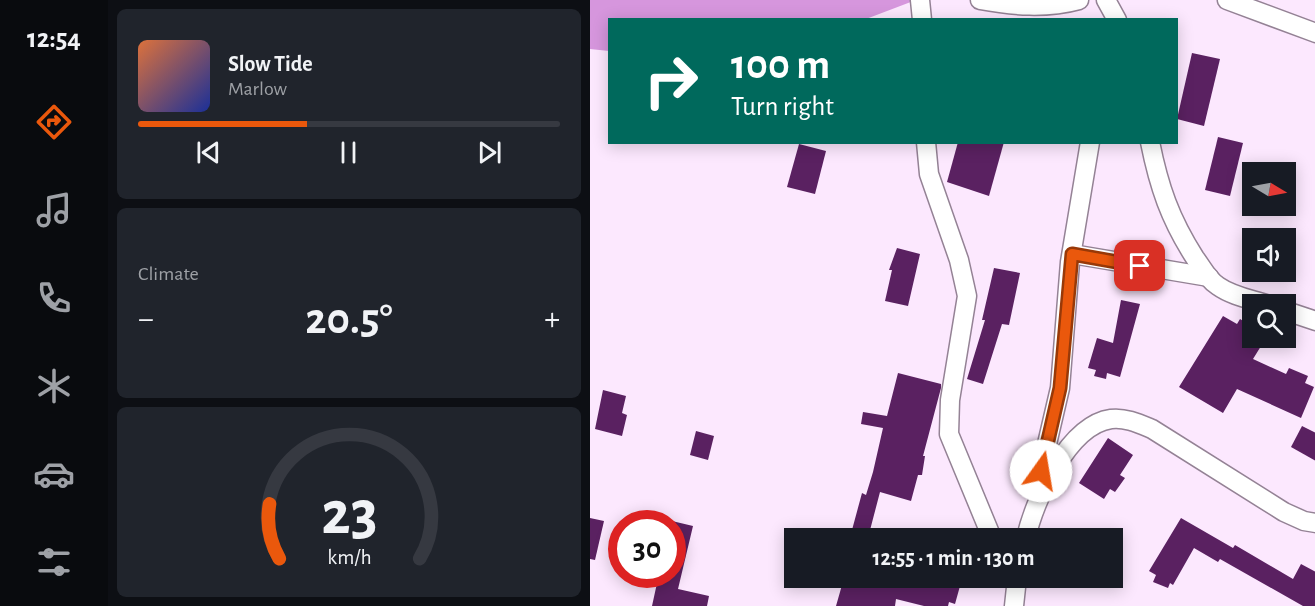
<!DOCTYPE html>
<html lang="en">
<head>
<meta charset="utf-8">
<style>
  :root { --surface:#171b24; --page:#20242c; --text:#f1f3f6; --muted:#9ea1a6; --line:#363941; --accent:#ea580c }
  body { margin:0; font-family:"Alegreya Sans",sans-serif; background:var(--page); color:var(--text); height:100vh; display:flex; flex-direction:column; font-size:22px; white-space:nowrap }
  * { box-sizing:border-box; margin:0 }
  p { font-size:20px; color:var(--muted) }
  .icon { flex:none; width:33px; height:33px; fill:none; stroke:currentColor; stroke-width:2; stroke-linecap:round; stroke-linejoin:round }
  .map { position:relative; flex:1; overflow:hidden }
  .panel { display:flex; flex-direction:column; gap:9px; padding:9px; background:#0d0f14; width:482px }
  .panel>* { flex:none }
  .banner { position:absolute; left:18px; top:18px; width:570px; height:126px; border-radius:0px; box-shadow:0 3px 15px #0003; background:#00695c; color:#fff; overflow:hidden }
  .needle { width:39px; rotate:100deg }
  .tools { position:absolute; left:652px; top:162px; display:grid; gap:12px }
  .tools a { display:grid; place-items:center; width:54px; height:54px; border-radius:0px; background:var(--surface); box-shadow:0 3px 15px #0003; font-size:30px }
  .speed { position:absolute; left:18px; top:510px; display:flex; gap:12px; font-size:30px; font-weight:700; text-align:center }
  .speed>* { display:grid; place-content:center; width:78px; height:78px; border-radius:50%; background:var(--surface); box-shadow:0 3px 15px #0003; line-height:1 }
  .speed .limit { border:9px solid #d22; background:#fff; color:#111 }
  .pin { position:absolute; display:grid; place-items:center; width:51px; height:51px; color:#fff; margin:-26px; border-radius:12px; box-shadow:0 3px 9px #0006 }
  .me { position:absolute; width:66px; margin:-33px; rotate:13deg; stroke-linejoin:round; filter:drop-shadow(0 0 4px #0008) }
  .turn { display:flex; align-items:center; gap:21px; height:126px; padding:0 24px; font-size:27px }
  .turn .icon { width:78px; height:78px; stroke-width:2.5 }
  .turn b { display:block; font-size:42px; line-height:51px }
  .big { font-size:45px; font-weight:700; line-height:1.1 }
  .panel .card { flex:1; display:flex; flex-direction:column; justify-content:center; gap:9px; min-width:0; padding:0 21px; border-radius:9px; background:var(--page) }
  .panel .dial { align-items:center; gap:0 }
  .dial svg { height:156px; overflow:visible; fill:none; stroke:var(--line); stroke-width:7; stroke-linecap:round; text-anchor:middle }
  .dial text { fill:var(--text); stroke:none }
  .song { display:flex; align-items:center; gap:18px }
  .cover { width:72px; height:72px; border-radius:9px; background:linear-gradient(135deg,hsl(20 70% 55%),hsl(230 70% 35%)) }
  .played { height:6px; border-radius:3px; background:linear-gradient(90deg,var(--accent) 40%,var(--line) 40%) }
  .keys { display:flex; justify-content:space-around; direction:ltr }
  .heat { display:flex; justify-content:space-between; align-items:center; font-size:33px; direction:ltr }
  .trip { position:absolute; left:194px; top:528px; width:339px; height:60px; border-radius:0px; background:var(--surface); box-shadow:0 3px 15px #0003; font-weight:700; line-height:60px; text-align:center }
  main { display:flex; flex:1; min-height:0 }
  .menu { display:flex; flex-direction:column; width:108px; justify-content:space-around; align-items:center; background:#090b0e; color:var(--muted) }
  .menu .icon { width:42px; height:42px }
  .menu .selected { color:var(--accent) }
  .menu b { font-size:27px; color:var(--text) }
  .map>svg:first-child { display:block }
  .forest { fill:#d696dd }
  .building { fill:#5a2161 }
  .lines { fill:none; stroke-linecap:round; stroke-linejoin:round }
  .minor-casing { stroke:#948295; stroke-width:21 }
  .minor { stroke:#fff; stroke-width:18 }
  .route-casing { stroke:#983908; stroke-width:15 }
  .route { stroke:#ea580c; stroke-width:10 }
</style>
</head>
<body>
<main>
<nav class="menu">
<b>12:54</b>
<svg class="icon selected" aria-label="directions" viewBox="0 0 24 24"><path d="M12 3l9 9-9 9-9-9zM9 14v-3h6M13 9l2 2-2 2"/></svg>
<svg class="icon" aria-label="music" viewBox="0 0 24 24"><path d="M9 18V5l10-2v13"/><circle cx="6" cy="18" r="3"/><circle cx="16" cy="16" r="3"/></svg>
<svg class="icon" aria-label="phone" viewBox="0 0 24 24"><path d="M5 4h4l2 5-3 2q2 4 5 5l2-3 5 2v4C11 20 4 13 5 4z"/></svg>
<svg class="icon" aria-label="climate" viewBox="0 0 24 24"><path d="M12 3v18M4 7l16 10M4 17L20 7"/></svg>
<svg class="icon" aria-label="car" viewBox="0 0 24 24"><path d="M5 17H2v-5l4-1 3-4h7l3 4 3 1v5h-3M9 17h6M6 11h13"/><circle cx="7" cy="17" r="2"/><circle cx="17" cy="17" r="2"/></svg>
<svg class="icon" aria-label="filters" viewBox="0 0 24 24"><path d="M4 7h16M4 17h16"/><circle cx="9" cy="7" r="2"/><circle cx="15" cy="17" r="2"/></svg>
</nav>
<section class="panel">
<div class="card">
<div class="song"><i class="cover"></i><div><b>Slow Tide</b><p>Marlow</p></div></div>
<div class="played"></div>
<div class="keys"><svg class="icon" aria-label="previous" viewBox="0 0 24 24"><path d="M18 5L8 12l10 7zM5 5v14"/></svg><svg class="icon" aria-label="pause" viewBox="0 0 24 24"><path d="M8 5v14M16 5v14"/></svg><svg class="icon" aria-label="next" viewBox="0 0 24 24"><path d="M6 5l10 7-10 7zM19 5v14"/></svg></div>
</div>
<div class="card"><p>Climate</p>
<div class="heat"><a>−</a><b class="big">20.5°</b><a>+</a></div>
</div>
<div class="card dial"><svg viewBox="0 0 100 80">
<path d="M14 69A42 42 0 1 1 86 69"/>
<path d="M14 69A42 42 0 0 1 9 41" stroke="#ea580c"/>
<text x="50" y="56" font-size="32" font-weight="700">23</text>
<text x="50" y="72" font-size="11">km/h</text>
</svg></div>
</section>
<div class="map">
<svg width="726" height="606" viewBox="0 0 726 606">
  <rect width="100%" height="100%" fill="#fce8fe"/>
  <path class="forest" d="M0,0H326L276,19L20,20L19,51L0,49Z"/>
  <g class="building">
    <path d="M602,53L630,59L614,126L587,119Z"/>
    <path d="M628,137L653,143L640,196L615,190Z"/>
    <path d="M368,142H414L399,196L357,182Z"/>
    <path d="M209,144L236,151L225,194L197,187Z"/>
    <path d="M307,248L330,254L318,306L295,301L302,270H299Z"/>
    <path d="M404,268L430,273L419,325L412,324L393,384L377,379L395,320H392Z"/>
    <path d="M531,300L550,304L530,377L517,373L516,379L504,376L506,370L498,368L507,338L523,343Z"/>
    <path d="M633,316L647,324L650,319L663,327V338H676L663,359L696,374L699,368L718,376L715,383L724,387L711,418L647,389L633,413L589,387Z"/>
    <path d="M308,373L351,384V388L333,456H335L332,475H328L321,501L290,492L279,534L262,530L272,493L276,495L283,472L293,428L271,424L273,412L297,416Z"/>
    <path d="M13,390L36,396L32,413L37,415L32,436L5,429Z"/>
    <path d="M712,426L726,433V461L701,447Z"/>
    <path d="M106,431L124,436L118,460L100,455Z"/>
    <path d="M518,438L543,455L530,475L535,478L525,492L520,489L514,499L489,483Z"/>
    <path d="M0,518L14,521L5,560L0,559Z"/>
    <path d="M591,518L643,548L645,545L703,579L711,564L726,572V606H713L630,559L628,562L604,548L583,585L580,583L578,588L563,582L566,575L559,571Z"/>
    <path d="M82,521L103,526L88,589L119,596L117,606H62L69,574H82Z"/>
    <path d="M254,578H290L321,587L324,578H365L364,584L370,586L365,604L359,602L358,606H334L306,599L305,606H246Z"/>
  </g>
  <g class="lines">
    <defs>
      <g id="minor">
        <path d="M330,0L332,20"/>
        <path d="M390,0C423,6 456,9 489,0"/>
        <path d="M516,0L527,20"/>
        <path d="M637,0L726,33"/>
        <path d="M336,142L339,174L369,260L377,296L360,400L359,434L402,538"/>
        <path d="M560,142C569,187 580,219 605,258C612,267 618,280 628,286C642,296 660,299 676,304"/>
        <path d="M482,254L619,277"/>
        <path d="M696,311L726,321"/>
        <path d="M447,487L470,388L480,262L500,142"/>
        <path d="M436,538C444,501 478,425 521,419C535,417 550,424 562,429L694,512L714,521L726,523"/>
        <path d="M424,606L427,578"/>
      </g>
    </defs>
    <use href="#minor" class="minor-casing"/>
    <use href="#minor" class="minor"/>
  </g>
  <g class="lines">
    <defs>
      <path id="route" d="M451,471L470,388L482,254L550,266"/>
    </defs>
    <use href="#route" class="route-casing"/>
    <use href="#route" class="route"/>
  </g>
</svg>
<div class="tools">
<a><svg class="needle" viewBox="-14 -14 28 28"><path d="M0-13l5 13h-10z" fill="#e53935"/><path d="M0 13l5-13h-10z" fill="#9ea1a6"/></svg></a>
<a><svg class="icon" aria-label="sound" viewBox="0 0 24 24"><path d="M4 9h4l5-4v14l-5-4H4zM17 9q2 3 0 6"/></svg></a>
<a><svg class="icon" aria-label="search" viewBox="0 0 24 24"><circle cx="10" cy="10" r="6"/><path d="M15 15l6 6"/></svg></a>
</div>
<div class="speed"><div class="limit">30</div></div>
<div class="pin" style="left:550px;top:266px;background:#d93025"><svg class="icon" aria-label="arrive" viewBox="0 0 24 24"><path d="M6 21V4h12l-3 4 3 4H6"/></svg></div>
<svg class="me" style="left:451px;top:471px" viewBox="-20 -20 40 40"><circle r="19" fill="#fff"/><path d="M0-13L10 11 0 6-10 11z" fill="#ea580c"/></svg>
<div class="trip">12:55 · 1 min · 130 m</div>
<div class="banner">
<div class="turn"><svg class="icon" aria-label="right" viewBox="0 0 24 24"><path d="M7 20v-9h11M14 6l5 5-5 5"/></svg><div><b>100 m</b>Turn right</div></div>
</div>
</div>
</main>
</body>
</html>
